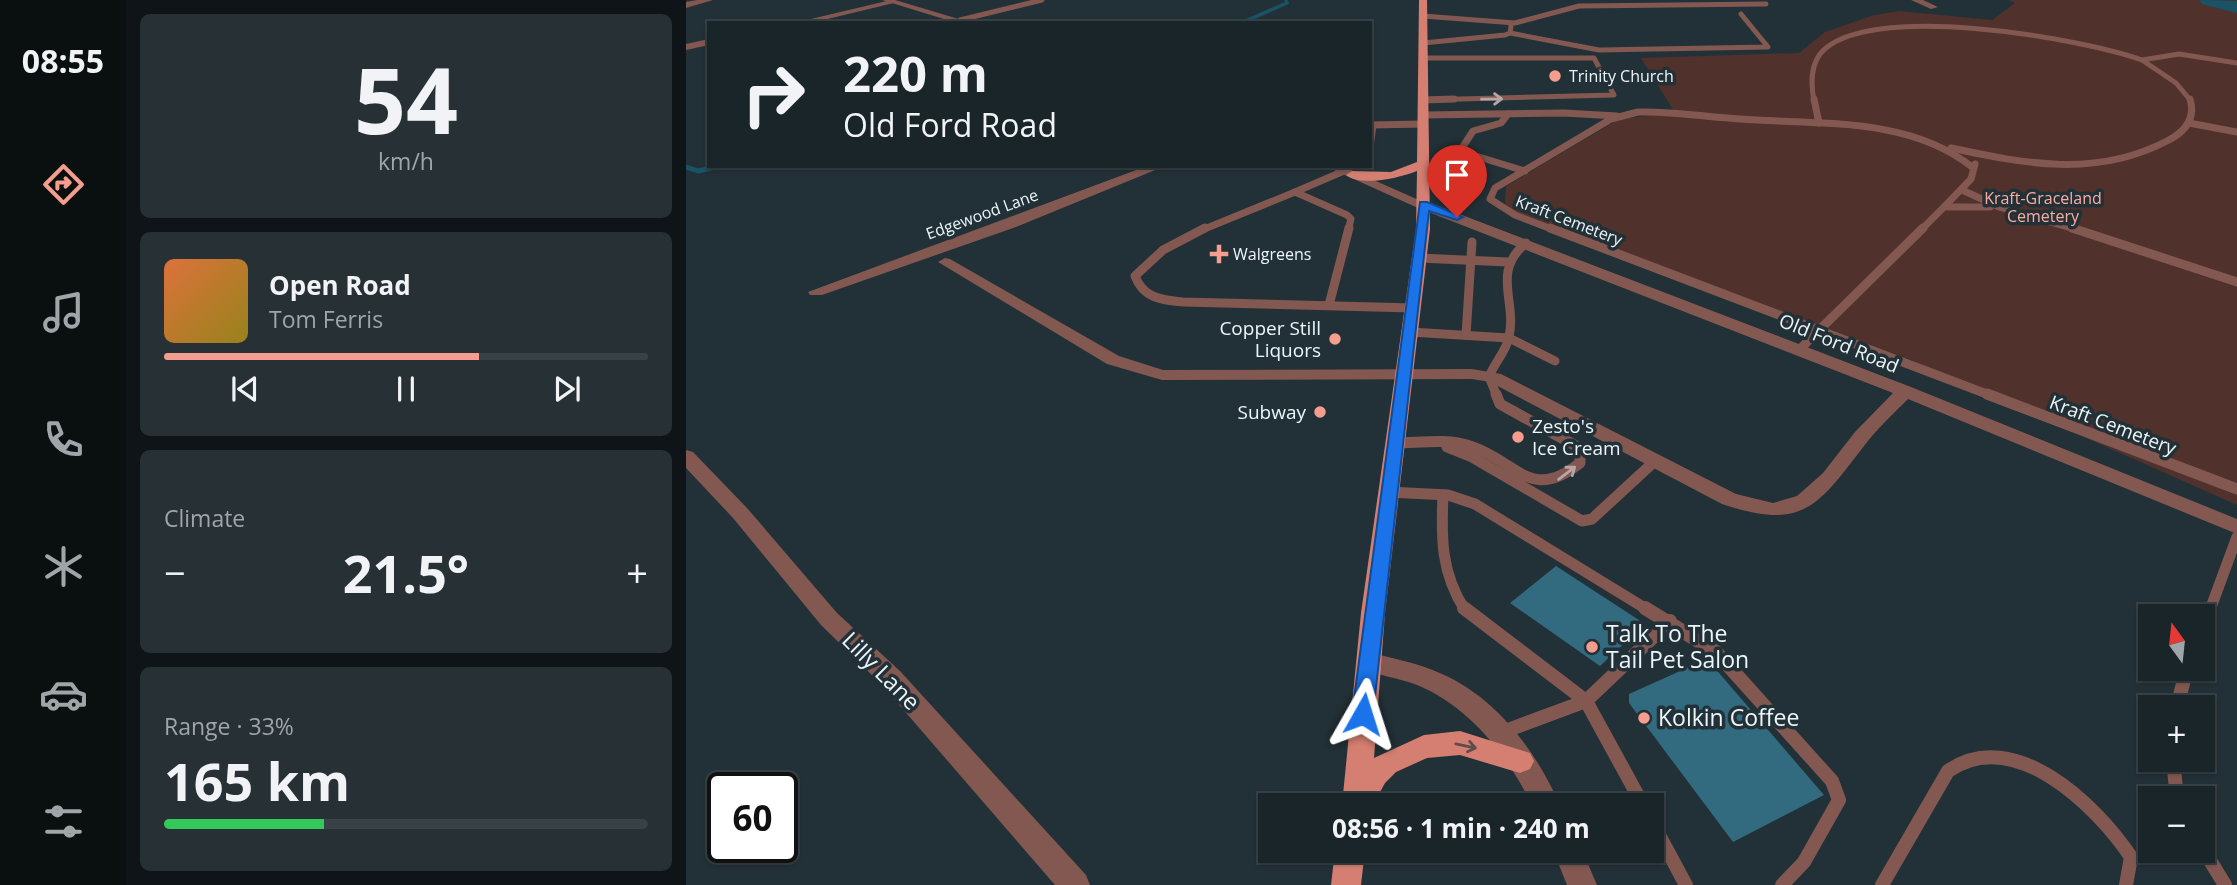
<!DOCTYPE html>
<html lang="en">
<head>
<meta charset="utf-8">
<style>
  :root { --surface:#1a2529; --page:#273135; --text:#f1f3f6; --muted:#9fa5a8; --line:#384246; --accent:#f59d8e }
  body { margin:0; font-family:"Open Sans",sans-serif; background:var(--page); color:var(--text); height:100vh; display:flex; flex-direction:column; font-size:26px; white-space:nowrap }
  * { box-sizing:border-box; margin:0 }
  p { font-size:23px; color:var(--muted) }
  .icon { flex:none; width:38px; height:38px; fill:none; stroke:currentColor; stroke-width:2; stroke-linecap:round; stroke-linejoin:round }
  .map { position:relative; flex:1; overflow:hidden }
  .drawer { display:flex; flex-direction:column; gap:14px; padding:14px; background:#0e1417; width:560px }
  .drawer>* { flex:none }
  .guide { position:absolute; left:21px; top:21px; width:665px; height:147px; border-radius:0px; box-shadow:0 2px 5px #0004,0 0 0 2px var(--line); background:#1a2529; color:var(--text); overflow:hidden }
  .needle { width:46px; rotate:345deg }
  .tools { position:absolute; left:1452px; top:604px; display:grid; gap:14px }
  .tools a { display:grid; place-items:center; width:77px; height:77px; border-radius:0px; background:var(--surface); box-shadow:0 2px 5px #0004,0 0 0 2px var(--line); font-size:35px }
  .speed { position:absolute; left:21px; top:772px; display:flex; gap:14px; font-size:35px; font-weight:700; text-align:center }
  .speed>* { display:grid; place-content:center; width:91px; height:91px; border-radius:50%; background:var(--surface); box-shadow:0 2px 5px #0004,0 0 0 2px var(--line); line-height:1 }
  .speed .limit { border:4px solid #111; border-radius:10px; background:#fff; color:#111 }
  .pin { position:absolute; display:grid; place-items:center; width:60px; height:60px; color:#fff; margin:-72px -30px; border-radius:50% 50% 50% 0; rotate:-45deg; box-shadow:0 0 7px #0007 }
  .pin .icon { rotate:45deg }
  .me { position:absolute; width:77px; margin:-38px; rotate:6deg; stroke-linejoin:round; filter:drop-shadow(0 0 5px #0008) }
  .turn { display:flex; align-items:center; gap:24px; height:147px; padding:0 21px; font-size:32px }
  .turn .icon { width:91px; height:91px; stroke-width:2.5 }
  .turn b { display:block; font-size:49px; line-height:60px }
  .big { font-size:52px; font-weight:700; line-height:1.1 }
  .drawer .tile { flex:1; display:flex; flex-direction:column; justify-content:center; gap:10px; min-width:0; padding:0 24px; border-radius:10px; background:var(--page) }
  .drawer .dial { align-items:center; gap:0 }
  .dial b { font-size:91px; line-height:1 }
  .song { display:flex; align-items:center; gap:21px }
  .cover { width:84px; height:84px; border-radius:10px; background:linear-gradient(135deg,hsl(20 70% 55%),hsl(50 70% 35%)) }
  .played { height:7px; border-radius:4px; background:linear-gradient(90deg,var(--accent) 65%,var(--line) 65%) }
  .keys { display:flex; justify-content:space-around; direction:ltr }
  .heat { display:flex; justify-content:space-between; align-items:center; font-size:38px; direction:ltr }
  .charge { height:10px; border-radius:5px; background:linear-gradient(90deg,#34c759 33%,var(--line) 0) }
  .trip { position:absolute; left:572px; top:793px; width:406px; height:70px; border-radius:0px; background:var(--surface); box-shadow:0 2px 5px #0004,0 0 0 2px var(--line); font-weight:700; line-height:70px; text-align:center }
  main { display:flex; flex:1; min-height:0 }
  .menu { display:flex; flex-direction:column; width:126px; justify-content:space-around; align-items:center; background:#0a0f10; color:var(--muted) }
  .menu .icon { width:49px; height:49px }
  .menu .active { color:var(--accent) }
  .menu b { font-size:32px; color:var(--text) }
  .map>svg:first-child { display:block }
  .green { fill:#50312c }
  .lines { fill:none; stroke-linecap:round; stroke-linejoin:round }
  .stream-far1 { stroke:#185368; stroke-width:3.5 }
  .stream { stroke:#185368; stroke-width:5 }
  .river { fill:#185368; fill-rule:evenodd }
  .building { fill:#326a80 }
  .service-far4 { stroke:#825851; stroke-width:5 }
  .service-far3 { stroke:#825851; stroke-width:7 }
  .service-far2 { stroke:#825851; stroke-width:9 }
  .service-far1 { stroke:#825851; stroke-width:11 }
  .service { stroke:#825851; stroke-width:14 }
  .minor { fill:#825851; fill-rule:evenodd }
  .tertiary { fill:#825851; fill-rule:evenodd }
  .primary { fill:#d47f71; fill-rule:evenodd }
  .oneway { stroke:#b7a6a5 }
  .oneway2 { stroke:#604c4b }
  .route { fill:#1a73e8; stroke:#114b97; stroke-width:2 }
  .poi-dot { fill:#f59d8e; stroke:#223137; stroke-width:2.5 }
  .labels { text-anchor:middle; stroke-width:7; stroke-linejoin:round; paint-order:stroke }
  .far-poi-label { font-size:16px; fill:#ecf5f9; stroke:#223137; text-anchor:start }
  .far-park-label { font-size:16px; fill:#fdab9e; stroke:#223137 }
  .far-street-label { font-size:16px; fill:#ecf5f9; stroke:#223137 }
  .poi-label { font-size:19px; fill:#ecf5f9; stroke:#223137; text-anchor:end }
  .street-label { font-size:19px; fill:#ecf5f9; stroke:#223137 }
  .near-poi-label { font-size:23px; fill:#ecf5f9; stroke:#223137; text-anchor:start }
  .near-street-label { font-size:23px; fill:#ecf5f9; stroke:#223137 }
</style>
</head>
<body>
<main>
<nav class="menu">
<b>08:55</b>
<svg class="icon active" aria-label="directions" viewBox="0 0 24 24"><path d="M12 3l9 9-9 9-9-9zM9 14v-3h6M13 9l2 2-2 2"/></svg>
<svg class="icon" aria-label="music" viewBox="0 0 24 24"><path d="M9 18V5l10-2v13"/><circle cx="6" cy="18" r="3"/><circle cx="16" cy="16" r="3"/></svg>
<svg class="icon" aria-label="phone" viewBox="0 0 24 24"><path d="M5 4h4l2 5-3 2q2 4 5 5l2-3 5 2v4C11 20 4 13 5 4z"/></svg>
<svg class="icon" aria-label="climate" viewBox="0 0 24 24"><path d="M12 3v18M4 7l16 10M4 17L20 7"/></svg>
<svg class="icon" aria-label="car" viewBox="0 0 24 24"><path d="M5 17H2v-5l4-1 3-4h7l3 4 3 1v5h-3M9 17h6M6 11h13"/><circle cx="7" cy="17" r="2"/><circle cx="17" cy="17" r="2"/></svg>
<svg class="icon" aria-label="filters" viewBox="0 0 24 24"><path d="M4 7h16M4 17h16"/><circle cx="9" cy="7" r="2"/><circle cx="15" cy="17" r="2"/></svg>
</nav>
<section class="drawer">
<div class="tile dial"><b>54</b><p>km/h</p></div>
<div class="tile">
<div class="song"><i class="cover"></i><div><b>Open Road</b><p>Tom Ferris</p></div></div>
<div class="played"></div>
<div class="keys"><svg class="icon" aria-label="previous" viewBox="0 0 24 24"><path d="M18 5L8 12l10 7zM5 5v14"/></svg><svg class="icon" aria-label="pause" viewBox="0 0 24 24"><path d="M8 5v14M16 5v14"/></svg><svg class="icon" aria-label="next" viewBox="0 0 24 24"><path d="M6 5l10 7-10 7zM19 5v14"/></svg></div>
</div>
<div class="tile"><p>Climate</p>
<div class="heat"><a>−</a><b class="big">21.5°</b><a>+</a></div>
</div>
<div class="tile"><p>Range · 33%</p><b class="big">165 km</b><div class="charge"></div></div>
</section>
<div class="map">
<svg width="1551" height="885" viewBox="0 0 1551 885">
  <rect width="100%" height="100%" fill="#223137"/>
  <path class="green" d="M1323,0H1551V505L1223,359L824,210L819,203L820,186L933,119L989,113L955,58L1113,53L1139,32L1188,15L1213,11L1306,20L1329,3Z"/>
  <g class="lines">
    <path class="stream-far1" d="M555,23L601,3L600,0"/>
    <path class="stream" d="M0,167L12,171L34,166"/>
    <path class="river" d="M1513,0L1551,1V13L1516,4Z"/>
  </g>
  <g class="building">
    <path d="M870,566L959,624L914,666L824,603Z"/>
    <path d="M1021,659L1138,795L1047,842L943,703V694Z"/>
  </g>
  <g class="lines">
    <g class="service-far4">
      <path d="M737,16L829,23L893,6L1080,4"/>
      <path d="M274,20L356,0"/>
      <path d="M824,33L913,50L1082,47L1055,14"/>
      <path d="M737,43L819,35L824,33L825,26"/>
      <path d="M737,58H908L928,95L737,100"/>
      <path d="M1128,101C1125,85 1124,68 1134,54C1178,0 1395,38 1456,60"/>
      <path d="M1505,101L1490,83L1456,60L1493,54L1551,63"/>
    </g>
    <g class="service-far3">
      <path d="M1128,99L1133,123"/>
      <path d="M737,100L768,99"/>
      <path d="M822,114L815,123L787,131L776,148L783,154L839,171"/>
      <path d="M738,115L878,113L931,116"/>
      <path d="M1503,123L1551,132"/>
      <path d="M684,125L738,124"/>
      <path d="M684,148L687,125"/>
      <path d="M1265,148C1340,164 1410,178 1481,141C1499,132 1510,119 1504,99"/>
      <path d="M1276,190L1313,207L1392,230"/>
      <path d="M609,192L658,171"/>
      <path d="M1258,207L1285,179L1289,164"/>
      <path d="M516,230L609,192L661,215L665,219L662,230"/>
      <path d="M868,230L829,215L804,199L809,188L925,119L952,112C986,111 1020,117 1054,119C1131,125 1222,116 1286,167"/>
      <path d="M1235,230L1258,207H1304"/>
    </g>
    <g class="service-far2">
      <path d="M519,228L477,250L449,276C457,298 475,300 497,302L727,308"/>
      <path d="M864,228L1306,396"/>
      <path d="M1386,228L1551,282"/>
      <path d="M733,258L822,262"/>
      <path d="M643,305L663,228"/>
      <path d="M724,332L823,338L869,361"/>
      <path d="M780,335L786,242"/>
      <path d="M1113,350L1237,228"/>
      <path d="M811,396L803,377C808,363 820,352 823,337C831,300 805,272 840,243"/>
    </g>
    <g class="service-far1">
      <path d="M1301,394L1551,489"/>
      <path d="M709,443C733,443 761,438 784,446C831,461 844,503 894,463V452L890,446L814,404L810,394"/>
      <path d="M761,447L786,457L896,521L906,519L970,460"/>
      <path d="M703,492L762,495L789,504L962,610"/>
      <path d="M757,495C755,538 755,573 779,610"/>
      <path d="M1524,610L1551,537"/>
    </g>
    <g class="service">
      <path d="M778,608L900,701L957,805"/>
      <path d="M959,608L1030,652L1146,781L1153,800L1118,862L1096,885"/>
      <path d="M1517,628L1524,608"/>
      <path d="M1491,707L1501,668"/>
      <path d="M814,733L900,701L984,621"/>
      <path d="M1487,760L1491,798"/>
      <path d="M966,822L1000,885"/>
      <path d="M1517,849L1539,885"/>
      <path d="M1196,885L1262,771C1328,725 1410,805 1445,857L1440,885"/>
    </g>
    <g class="minor">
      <path d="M11,0H27L0,8V2Z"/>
      <path d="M205,0L212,2L125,23H108Z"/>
      <path d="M1225,0H1237L1252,7L1245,9Z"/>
      <path d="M23,39V45L0,50V44Z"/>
      <path d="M461,166H479L330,227L136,295H124L122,292Z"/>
      <path d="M732,202H742L1225,387L1551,519V534L1222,399C1207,414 1191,429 1178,446C1131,507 1117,531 1036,504L804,382L786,379L476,380L421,364L252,262L259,258L264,259L433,356L477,370L786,369L815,374L1050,494L1087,503L1111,496L1137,473L1169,432L1207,393L732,208Z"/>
      <path d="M0,450L7,452L61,508L151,613L214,671L400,875L404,885H369L196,685L135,625L47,518L0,468Z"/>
    </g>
    <g class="tertiary">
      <path d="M196,0H209L286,23H271Z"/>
      <path d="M639,166H656L744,205L732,208Z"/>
      <path d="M682,652C705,658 727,662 749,671C808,694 849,749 874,805H846C822,756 783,706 731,685C713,678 692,675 673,669L670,662L673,655Z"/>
      <path d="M867,850H896L911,885H881Z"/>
    </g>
    <g class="primary">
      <path d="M733,0H741L744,229L699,613L688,758L738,735L774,731L844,753L848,761L844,769L834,773L774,755L741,758L710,772L699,783L687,805H656L675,613L730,229L731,171C713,178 675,187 660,175L666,171L705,172L731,162Z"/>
      <path d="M649,850H679L675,885H645Z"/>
    </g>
  </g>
  <defs><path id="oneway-shaft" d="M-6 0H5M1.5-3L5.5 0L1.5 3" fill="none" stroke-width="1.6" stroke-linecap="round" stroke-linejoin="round" transform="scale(1.75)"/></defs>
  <g class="oneway">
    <use href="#oneway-shaft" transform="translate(806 99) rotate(-1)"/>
    <use href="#oneway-shaft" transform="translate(881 473) rotate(-37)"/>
  </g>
  <use class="oneway2" href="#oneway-shaft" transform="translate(780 746) rotate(12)"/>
  <path class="route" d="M734,202H741L777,217L771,220L743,211L687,714L684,721L677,723L669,721L666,714Z"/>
  <g class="poi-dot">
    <circle cx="869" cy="76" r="7"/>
    <path d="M529.5 243.5h7v7h7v7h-7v7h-7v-7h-7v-7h7z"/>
    <circle cx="649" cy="339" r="7"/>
    <circle cx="634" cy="412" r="7"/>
    <circle cx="832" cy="437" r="7"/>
    <circle cx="906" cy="647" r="7"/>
    <circle cx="958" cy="718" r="7"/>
  </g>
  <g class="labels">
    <g class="far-poi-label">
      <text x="883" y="82">Trinity Church</text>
      <text x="547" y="260">Walgreens</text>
    </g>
    <g class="far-park-label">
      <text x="1357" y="204">Kraft-Graceland<tspan x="1357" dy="18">Cemetery</tspan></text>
    </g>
    <g class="far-street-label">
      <text transform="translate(296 214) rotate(-20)" y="6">Edgewood Lane</text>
      <text transform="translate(883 220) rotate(21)" y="6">Kraft Cemetery</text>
    </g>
    <g class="poi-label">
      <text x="635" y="335">Copper Still<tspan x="635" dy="22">Liquors</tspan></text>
      <text x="620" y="419">Subway</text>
      <text x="846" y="433" text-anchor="start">Zesto's<tspan x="846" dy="22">Ice Cream</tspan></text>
    </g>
    <g class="street-label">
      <text transform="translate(1153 343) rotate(22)" y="7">Old Ford Road</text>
      <text transform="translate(1427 425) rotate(21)" y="7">Kraft Cemetery</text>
    </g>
    <g class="near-poi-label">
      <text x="920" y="642">Talk To The<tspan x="920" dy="26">Tail Pet Salon</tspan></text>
      <text x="972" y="726">Kolkin Coffee</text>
    </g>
    <g class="near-street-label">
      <text transform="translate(195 671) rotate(45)" y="8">Lilly Lane</text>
    </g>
  </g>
</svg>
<div class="tools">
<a><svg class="needle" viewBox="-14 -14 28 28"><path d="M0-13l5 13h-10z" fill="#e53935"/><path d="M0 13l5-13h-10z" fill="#9fa5a8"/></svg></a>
<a>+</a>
<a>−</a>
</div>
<div class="speed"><div class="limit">60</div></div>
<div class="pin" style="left:771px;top:217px;background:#d93025"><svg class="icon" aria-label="arrive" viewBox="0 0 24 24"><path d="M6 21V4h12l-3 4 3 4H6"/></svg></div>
<svg class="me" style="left:677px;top:714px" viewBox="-20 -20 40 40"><path d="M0-17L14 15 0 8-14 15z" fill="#1a73e8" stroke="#fff" stroke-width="4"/></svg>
<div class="trip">08:56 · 1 min · 240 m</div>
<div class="guide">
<div class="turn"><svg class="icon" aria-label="right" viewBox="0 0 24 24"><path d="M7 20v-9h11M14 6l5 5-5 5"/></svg><div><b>220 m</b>Old Ford Road</div></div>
</div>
</div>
</main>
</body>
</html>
